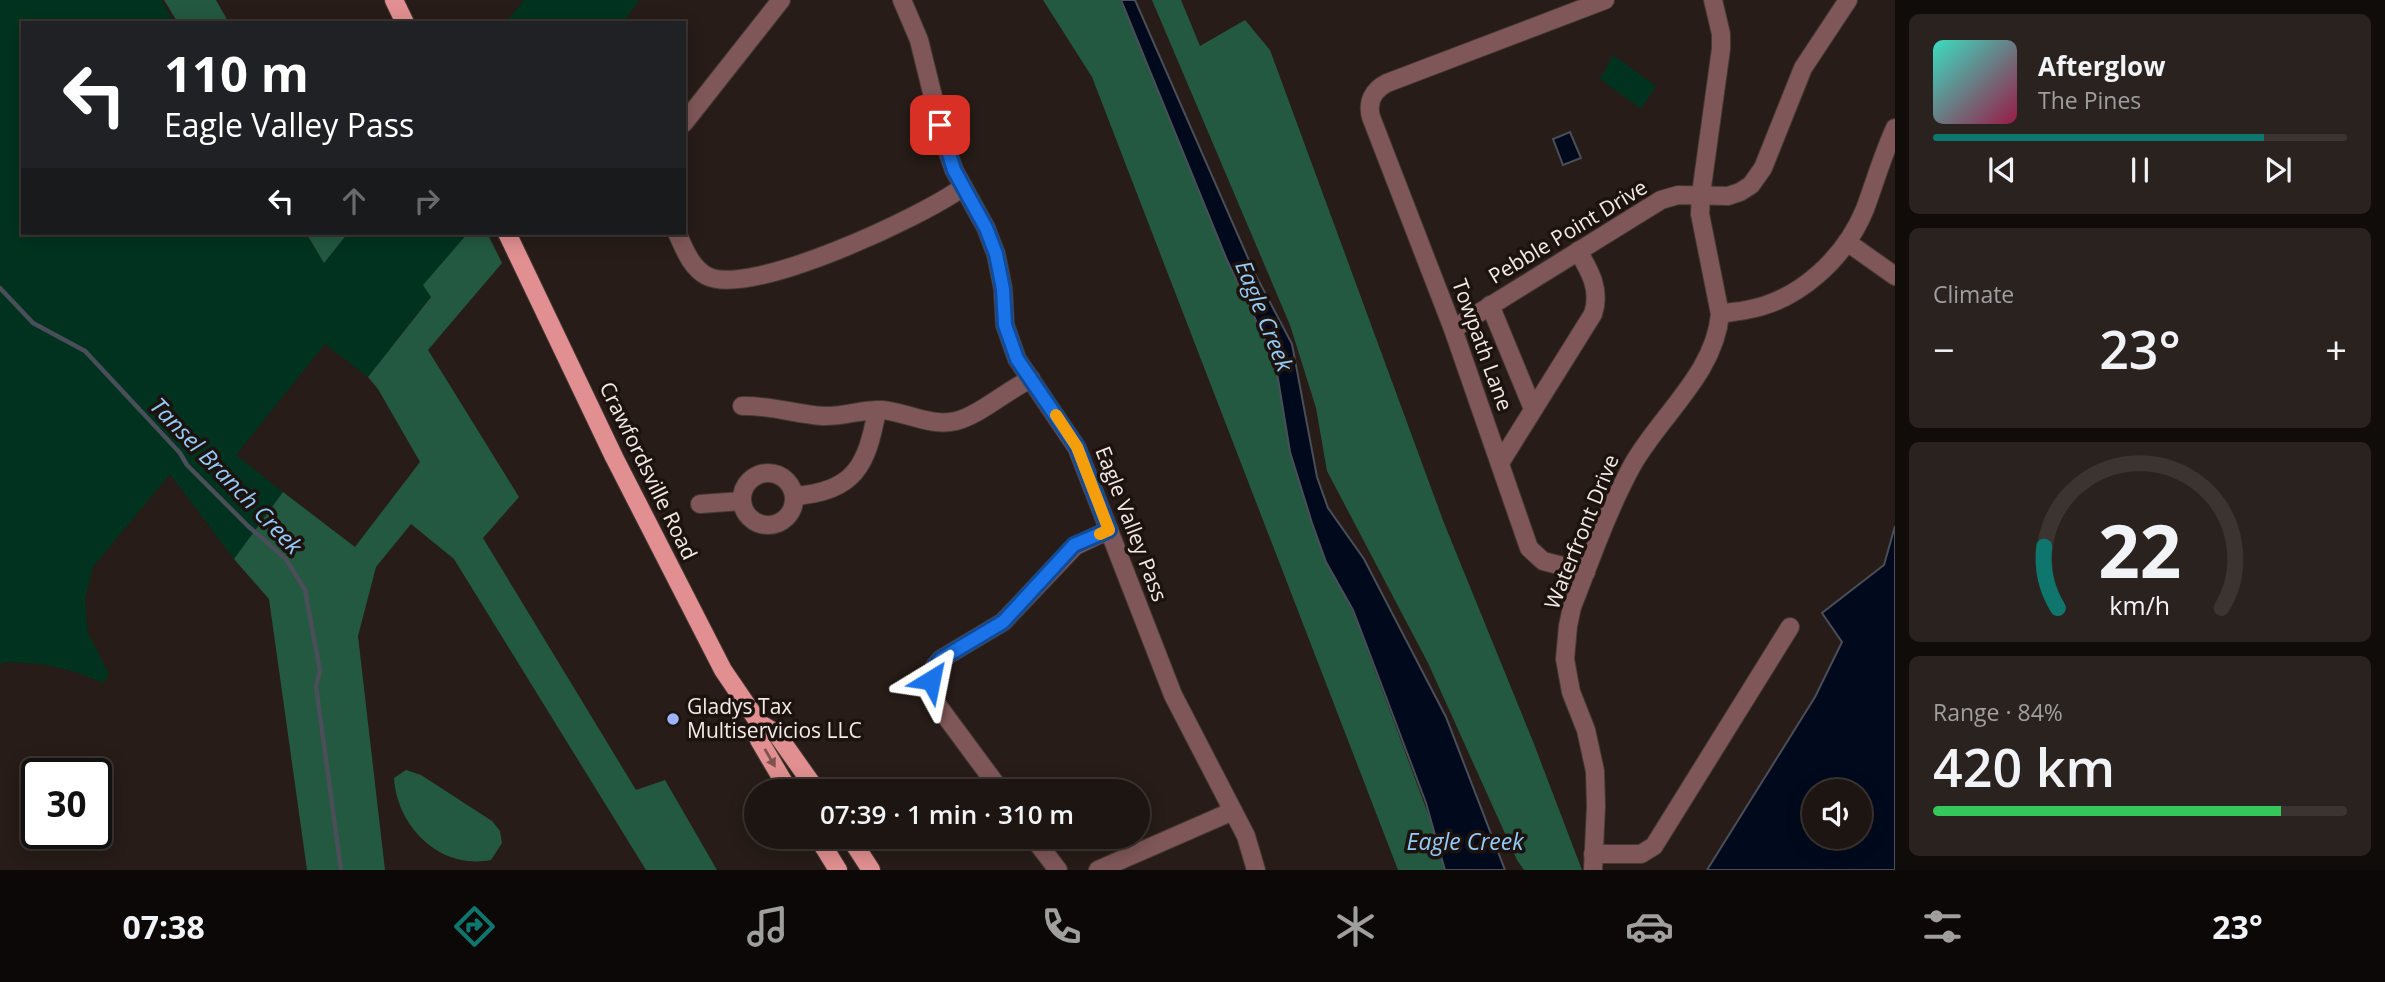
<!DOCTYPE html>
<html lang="en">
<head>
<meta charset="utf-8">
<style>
  :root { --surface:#1d1511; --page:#2a221f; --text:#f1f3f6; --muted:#a09f9f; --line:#3b3431; --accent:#0f766e }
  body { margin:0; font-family:"Open Sans",sans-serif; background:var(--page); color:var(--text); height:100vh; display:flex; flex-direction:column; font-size:26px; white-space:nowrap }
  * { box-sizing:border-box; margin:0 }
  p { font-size:23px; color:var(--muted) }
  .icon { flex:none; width:38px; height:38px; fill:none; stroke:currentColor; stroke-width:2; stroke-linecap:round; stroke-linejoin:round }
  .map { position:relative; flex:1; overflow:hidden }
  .details { display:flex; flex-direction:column; gap:14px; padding:14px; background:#100c09; width:490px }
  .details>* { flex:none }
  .banner { position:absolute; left:21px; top:21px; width:665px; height:214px; border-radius:0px; box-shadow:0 4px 18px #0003,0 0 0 2px var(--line); background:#202124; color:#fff; overflow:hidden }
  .fabs { position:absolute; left:1802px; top:779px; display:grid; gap:14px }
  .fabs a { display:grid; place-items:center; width:70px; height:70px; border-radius:50%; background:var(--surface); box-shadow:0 4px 18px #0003,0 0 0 2px var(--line); font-size:35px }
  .speed { position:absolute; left:21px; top:758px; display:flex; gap:14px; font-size:35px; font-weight:700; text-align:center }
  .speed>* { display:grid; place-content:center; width:91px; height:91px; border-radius:50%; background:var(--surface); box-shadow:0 4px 18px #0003,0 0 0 2px var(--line); line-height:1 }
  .speed .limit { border:4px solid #111; border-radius:10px; background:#fff; color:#111 }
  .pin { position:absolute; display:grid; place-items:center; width:60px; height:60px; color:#fff; margin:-30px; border-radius:14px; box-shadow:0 4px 10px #0006 }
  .me { position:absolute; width:77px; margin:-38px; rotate:35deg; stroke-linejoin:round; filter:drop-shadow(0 0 5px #0008) }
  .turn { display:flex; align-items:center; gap:24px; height:147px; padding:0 28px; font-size:32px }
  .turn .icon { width:91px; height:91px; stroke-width:2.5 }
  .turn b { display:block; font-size:49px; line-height:60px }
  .lanes { display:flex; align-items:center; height:66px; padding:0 28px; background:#0003; justify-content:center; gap:35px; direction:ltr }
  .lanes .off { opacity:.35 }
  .big { font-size:52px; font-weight:600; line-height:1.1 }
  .details .card { flex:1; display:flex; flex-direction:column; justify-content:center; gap:10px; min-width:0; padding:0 24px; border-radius:10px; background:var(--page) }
  .details .dial { align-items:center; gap:0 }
  .dial svg { height:182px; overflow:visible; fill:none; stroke:var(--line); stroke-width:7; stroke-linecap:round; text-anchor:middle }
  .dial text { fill:var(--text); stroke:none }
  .song { display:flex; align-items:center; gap:21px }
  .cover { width:84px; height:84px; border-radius:10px; background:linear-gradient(135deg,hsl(170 70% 55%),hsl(340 70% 35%)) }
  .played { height:7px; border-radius:4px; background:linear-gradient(90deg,var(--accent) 80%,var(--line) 80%) }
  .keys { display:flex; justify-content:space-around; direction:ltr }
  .heat { display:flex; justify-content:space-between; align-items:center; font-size:38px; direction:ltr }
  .charge { height:10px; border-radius:5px; background:linear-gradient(90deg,#34c759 84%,var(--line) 0) }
  .trip { position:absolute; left:744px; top:779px; width:406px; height:70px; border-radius:35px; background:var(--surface); box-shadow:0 4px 18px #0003,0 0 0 2px var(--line); font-weight:600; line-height:70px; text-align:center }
  .menu { display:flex; height:112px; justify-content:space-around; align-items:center; background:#0c0807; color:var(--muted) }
  .menu .icon { width:49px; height:49px }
  .menu .selected { color:var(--accent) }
  .menu b { font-size:32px; color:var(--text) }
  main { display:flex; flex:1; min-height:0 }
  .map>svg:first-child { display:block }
  .green { fill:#00331f }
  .forest { fill:#235941 }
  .water { fill:#000a1c; stroke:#494e59; stroke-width:2; fill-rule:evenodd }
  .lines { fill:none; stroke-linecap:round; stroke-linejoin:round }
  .stream { stroke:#494e59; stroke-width:4.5 }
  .minor-casing { stroke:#443934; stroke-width:20 }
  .major-casing { stroke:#443934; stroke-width:20 }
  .minor { stroke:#7f5758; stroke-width:18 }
  .major { stroke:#e18f90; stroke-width:18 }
  .oneway { fill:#7f514f }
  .route-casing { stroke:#114b97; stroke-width:18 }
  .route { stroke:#1a73e8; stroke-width:12 }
  .slow { stroke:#f59e0b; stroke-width:12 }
  .poi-dot { fill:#9fb3fd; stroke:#1d130e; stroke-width:2.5 }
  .labels { text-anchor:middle; stroke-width:7; stroke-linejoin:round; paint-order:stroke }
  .street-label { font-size:21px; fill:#f3ebe8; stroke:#1d130e }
  .poi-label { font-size:21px; fill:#f3ebe8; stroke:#1d130e; text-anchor:start }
  .water-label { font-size:23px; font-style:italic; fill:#94cbfb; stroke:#1d130e }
</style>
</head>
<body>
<main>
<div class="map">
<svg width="1895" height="870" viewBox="0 0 1895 870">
  <rect width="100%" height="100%" fill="#271c17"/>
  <g class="green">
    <path d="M0,0H161L175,23H23V233H305L324,262L348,233H468L424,285L431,296L368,377L325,344L236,455L283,492L234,559L170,474L93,567L85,600L88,633L109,674L104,683C67,667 43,663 3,662L0,666Z"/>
    <path d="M524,0H639L623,23H505Z"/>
    <path d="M1613,55L1656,86L1641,109L1600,79Z"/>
  </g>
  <g class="forest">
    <path d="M164,0H216L229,23H178Z"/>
    <path d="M1043,0H1120L1275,360L1290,452L1332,572L1354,614L1431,822L1445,870H1398L1092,77Z"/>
    <path d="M1152,0H1181L1200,46L1245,20L1270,50L1444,523L1534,744L1582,870H1524L1517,860L1428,663L1327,471L1316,408L1290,325Z"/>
    <path d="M306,233H348L324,263Z"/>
    <path d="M468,233H487L502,263L428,350L519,497L483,538L636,790L665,780L717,870H646L454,559L411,524L376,567L358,636L385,870H307L269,599L234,559L283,492L355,547L420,462L378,389L368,377L431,297L423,285Z"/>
    <path d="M406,770L421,775L492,821L500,831L502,843L491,860C440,870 397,827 394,778Z"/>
  </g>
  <g class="water">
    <path d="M1121,0H1135L1255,274L1292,344L1317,477L1328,508L1364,559L1446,717L1505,870H1445L1426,803L1380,681L1353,610L1326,562L1312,523L1290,452L1275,360L1227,260Z"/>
    <path d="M1570,132L1581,158L1563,165L1553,139Z"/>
    <path d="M1895,526V870H1707L1815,697L1842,642L1822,613L1884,565ZM1815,791H1860V836H1815Z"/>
  </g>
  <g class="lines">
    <path class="stream" d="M0,288L33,323L85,351L180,453L187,465L248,526L286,559L305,590L320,671L316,686L341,870"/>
    <defs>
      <g id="minor">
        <path d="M902,0L919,40L944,141L954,170L986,228L996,254L1003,289L1005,325L1017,359L1077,448L1173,695L1246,836L1256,870"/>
        <path d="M684,123L781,0"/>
        <path d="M677,233C684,248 691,268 707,276C750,298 924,216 963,187"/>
        <path d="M1847,242L1895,276"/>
        <path d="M1490,305L1533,409"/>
        <path d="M1720,314C1728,312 1737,312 1746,310C1799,301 1845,258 1865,209C1875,182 1883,154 1895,128"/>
        <path d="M1453,329L1661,200L1678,195L1728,196L1740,192L1751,185L1763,168L1803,68L1848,0"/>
        <path d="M742,406C770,405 795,414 823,416C843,417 862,409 882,410C906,412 931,427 956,421C980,415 1007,390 1031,379"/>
        <path d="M1500,463L1593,314C1601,290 1590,271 1578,251"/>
        <circle cx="768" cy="499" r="26"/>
        <path d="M794,496C855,492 867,465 877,410"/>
        <path d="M700,504L742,501"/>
        <path d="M1586,572L1543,561L1529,548L1453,329L1371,117C1367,102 1373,90 1387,83L1605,0"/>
        <path d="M1001,791L936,703L932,690L931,680L935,666L941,659L1003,622L1075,546L1109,530"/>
        <path d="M1032,836L1058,870"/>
        <path d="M1593,854H1641L1654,846L1790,627"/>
        <path d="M1098,870L1233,811"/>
        <path d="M1593,870L1596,806L1595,771L1586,730L1571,692L1565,659L1568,626L1572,607C1591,559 1608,509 1633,464C1661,415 1715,373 1720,314L1700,214L1701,194L1721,49V34L1713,0"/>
      </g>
      <g id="major">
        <path d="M394,0L405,23"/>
        <path d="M507,233L614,457L723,670L759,723L776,733L817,791"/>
        <path d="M759,723V740L789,791"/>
        <path d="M817,836L838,870"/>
        <path d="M849,836L871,870"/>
      </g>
    </defs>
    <use href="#minor" class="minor-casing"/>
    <use href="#major" class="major-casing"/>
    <use href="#minor" class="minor"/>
    <use href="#major" class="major"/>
  </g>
  <defs><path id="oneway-solid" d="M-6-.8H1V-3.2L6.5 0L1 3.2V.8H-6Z" transform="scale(1.75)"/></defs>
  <use class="oneway" href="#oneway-solid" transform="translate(770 758) rotate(60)"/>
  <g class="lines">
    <defs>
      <path id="route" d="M931,680L935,666L941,659L1003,622L1074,545L1109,530L1077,447L1017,359L1005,325L1003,289L996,254L986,228L954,170L940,125"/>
    </defs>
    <use href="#route" class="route-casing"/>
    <use href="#route" class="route"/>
    <path class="slow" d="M1056,415L1077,447L1109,530L1100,534"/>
  </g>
  <circle class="poi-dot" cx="673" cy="719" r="7"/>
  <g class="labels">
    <g class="street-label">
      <text transform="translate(1568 232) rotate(-31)" y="7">Pebble Point Drive</text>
      <text transform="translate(1482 345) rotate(70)" y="7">Towpath Lane</text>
      <text transform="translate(648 471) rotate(64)" y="7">Crawfordsville Road</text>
      <text transform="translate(1131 524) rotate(69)" y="7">Eagle Valley Pass</text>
      <text transform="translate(1582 532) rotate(-68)" y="7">Waterfront Drive</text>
    </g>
    <g class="poi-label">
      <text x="687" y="714">Gladys Tax<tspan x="687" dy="24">Multiservicios LLC</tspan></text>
    </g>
    <g class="water-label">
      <text transform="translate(1264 316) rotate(68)" y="8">Eagle Creek</text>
      <text transform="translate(226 476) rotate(46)" y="8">Tansel Branch Creek</text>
      <text x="1465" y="850">Eagle Creek</text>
    </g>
  </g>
</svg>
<div class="fabs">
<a><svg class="icon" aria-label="sound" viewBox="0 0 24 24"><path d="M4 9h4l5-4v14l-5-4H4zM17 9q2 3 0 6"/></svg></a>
</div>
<div class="speed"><div class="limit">30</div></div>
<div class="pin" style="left:940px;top:125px;background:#d93025"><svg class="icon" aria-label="arrive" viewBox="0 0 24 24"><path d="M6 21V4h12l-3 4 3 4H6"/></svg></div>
<svg class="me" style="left:931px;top:680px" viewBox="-20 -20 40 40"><path d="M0-17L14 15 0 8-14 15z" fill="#1a73e8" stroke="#fff" stroke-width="4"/></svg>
<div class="trip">07:39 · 1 min · 310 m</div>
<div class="banner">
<div class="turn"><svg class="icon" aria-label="left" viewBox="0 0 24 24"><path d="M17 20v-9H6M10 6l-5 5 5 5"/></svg><div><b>110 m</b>Eagle Valley Pass</div></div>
<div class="lanes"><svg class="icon" aria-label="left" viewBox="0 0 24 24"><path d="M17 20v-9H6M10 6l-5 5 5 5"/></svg><svg class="icon off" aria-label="ahead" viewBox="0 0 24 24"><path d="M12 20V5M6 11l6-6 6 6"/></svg><svg class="icon off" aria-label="right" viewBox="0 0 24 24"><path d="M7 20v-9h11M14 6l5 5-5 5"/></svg></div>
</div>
</div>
<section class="details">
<div class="card">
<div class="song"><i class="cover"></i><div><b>Afterglow</b><p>The Pines</p></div></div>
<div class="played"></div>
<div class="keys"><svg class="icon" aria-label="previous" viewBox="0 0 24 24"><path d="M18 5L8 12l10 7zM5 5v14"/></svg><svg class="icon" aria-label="pause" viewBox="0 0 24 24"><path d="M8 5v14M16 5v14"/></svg><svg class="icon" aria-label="next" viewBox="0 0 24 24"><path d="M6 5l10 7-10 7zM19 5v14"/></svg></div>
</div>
<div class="card"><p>Climate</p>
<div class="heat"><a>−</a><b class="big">23°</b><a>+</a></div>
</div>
<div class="card dial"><svg viewBox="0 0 100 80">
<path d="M14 69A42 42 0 1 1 86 69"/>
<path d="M14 69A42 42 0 0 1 8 42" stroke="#0f766e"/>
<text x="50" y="56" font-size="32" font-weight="700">22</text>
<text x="50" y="72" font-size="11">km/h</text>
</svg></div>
<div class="card"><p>Range · 84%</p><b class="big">420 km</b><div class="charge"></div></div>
</section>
</main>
<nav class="menu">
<b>07:38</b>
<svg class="icon selected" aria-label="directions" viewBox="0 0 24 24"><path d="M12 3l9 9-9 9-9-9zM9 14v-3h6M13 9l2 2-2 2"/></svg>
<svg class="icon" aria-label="music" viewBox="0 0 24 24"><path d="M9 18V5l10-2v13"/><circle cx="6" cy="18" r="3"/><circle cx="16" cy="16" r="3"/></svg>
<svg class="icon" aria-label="phone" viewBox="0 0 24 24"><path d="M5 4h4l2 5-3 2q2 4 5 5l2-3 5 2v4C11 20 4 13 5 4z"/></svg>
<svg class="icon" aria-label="climate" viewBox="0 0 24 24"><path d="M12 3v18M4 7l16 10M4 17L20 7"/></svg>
<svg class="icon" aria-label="car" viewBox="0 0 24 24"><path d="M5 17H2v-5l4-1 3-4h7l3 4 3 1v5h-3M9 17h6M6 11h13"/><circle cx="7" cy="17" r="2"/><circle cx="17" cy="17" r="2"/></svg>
<svg class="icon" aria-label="filters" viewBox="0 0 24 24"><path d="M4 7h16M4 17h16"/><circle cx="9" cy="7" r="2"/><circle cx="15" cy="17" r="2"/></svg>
<b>23°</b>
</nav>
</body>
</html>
